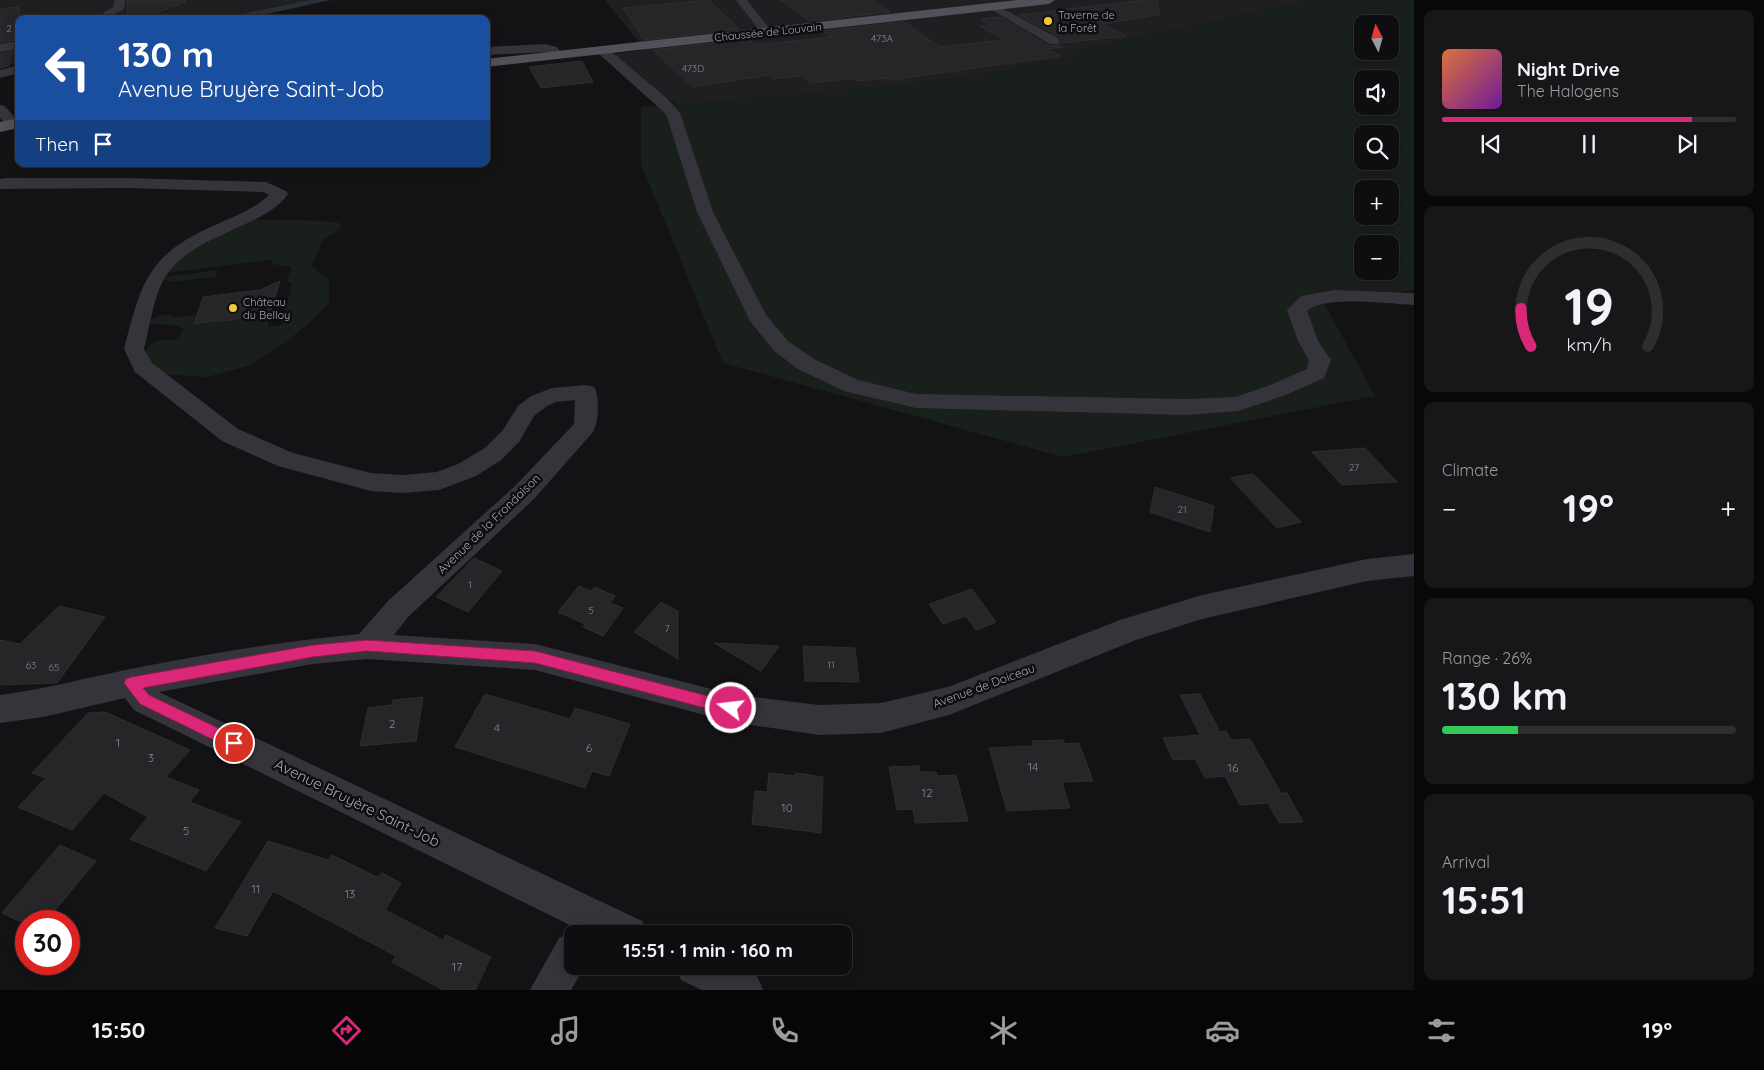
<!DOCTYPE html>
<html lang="en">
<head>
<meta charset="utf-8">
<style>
  :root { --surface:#0e0e10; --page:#171719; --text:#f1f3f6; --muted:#9b9c9f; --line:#2e2e30; --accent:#db2777 }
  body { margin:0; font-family:Quicksand,sans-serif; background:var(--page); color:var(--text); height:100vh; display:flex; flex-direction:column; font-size:19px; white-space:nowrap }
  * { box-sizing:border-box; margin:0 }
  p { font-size:16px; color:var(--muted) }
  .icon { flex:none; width:28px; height:28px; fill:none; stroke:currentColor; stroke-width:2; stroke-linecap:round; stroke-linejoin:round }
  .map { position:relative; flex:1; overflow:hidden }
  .side { display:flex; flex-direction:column; gap:10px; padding:10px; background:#080809; width:350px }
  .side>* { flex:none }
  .hud { position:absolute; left:15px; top:15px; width:475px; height:152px; border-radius:10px; box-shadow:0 2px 12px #0003,0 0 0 1px var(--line); background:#1a4fa0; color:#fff; overflow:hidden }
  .needle { width:32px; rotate:354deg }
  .tools { position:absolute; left:1354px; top:15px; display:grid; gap:10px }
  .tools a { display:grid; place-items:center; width:45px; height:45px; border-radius:10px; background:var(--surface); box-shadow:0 2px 12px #0003,0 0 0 1px var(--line); font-size:25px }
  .speed { position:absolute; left:15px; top:910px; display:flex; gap:10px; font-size:25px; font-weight:700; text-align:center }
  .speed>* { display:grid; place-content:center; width:65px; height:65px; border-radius:50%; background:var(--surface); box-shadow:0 2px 12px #0003,0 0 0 1px var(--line); line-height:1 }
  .speed .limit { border:8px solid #d22; background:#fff; color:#111 }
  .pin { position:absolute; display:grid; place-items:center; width:42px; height:42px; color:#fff; margin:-21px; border:2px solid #fff; border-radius:50%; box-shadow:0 1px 5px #0007 }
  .me { position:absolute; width:55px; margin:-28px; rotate:285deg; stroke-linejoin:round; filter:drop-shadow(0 0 4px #0008) }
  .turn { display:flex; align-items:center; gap:18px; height:105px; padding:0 20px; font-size:22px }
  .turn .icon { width:65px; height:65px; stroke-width:2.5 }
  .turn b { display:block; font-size:35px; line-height:42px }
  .then { display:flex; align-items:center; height:48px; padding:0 20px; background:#0003; gap:10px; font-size:19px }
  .big { font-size:38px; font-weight:700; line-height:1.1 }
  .side .tile { flex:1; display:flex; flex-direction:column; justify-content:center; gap:8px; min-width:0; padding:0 18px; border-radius:10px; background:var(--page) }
  .side .dial { align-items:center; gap:0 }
  .dial svg { height:130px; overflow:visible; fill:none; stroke:var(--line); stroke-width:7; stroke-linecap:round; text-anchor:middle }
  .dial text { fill:var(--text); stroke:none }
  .song { display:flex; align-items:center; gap:15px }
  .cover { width:60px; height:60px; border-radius:8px; background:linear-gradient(135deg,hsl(20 70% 55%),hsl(280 70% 35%)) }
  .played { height:5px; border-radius:2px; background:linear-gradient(90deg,var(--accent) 85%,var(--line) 85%) }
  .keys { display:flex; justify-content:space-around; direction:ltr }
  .heat { display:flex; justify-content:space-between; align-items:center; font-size:28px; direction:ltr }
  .charge { height:8px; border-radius:4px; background:linear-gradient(90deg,#34c759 26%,var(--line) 0) }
  .trip { position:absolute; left:564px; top:925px; width:288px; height:50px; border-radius:10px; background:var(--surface); box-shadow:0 2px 12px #0003,0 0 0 1px var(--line); font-weight:700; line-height:50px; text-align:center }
  .dock { display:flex; height:80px; justify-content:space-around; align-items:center; background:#060606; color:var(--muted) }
  .dock .icon { width:35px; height:35px }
  .dock .on { color:var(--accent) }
  .dock b { font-size:22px; color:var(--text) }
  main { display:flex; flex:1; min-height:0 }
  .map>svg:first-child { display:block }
  .built { fill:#1f1f22 }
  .green { fill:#191f1b; fill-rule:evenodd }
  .water { fill:#2a3038 }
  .building { fill:#262629; stroke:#2e2d31 }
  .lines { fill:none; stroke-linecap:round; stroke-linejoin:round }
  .minor { fill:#34343a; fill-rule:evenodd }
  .major { fill:#505159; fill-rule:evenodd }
  .route { fill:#db2777; stroke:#8e194d }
  .poi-dot { fill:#efcb31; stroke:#0e0e10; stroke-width:2 }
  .labels { text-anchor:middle; stroke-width:5; stroke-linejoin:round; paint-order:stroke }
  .number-label { font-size:10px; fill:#848691 }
  .far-poi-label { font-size:11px; fill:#a5a7b5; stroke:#0e0e10; text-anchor:start }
  .far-street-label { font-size:11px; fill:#a5a7b5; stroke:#0e0e10 }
  .street-label { font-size:12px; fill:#a5a7b5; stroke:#0e0e10 }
  .near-number-label { font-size:12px; fill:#848691 }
  .near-street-label { font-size:15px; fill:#a5a7b5; stroke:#0e0e10 }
</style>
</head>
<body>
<main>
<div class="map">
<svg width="1414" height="990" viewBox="0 0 1414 990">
  <rect width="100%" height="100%" fill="#131315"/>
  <g class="built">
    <path d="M0,0H310L217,19H19V62L5,66L0,62Z"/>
    <path d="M605,0H1314L1074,51L1081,57L1018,66L1022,69L902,85L676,105L614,54L645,50Z"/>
  </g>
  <g class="green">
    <path d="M1314,0H1414V290L1323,301L1375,396L1063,457L723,363L641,164V107L902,85L1021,69L1017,66L1080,57L1073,51ZM1362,24H1390V51H1362ZM1362,79H1390V106H1362ZM1362,134H1390V161H1362ZM1362,189H1390V216H1362ZM1362,244H1390V271H1362Z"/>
    <path d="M249,219L325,221L340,223V229L323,240L312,266L329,279V303L315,318L285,343L248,366L207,377L161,374L143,359C149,338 159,341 178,339L183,329C174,321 159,328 148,322L149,320L158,316L172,314L171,315L177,317L196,315L194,324L218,320V323L270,314L268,327L282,325L292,283L287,281L291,267L272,264V260L165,273L178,257Z"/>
    <path d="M218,270L215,277L173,282L164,280L165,277Z"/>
  </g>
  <path class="water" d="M310,0H331L243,19H217Z"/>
  <g class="building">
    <path d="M127,0H185V2L141,19H127Z"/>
    <path d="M709,0L739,29L644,40L623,8Z"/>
    <path d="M780,0H872L890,12L809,21Z"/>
    <path d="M1144,0H1157L1159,14L1103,24L1126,36L1061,43L1062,40L1059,36L1018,15Z"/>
    <path d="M19,7V22L15,40L0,42V9Z"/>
    <path d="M1000,17L1049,46L1060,45L1063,47L1047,49L1060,56L891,80L889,78L857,81L853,78L811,83L803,75L773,79L769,75L693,87L653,50L750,39L755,45L830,37L823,31L904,22L940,47L1003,40L980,26L991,25L981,19Z"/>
    <path d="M12,52L9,66L0,68V54Z"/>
    <path d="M582,61L593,82L541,88L529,67Z"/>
    <path d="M280,281L271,311H267V314L218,322V320L194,324L203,297L260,290Z"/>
    <path d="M1365,448L1397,482L1342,485L1312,452Z"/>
    <path d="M1253,474L1301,522L1277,528L1230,478Z"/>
    <path d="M1155,487L1214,506L1210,532L1150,512Z"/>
    <path d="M474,558L502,571L468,612L436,597Z"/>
    <path d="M579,586L591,591L595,587L615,596L610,603L623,608L603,636L583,627L585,624L558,612Z"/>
    <path d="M972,589L996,622L976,630L966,616L943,624L929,604Z"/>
    <path d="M661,602L678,611V659L634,632Z"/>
    <path d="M59,606L105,617L57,683L0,685V640L20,644Z"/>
    <path d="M714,643L779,646L761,671Z"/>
    <path d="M803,646L855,648L859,682L805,681Z"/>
    <path d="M485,694L570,719L575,708L630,724L609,776L592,771L585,788L455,747Z"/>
    <path d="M1200,694L1220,732L1226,731L1231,740L1250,739L1281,793H1287L1303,822L1279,823L1268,803L1240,805L1225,776L1205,778L1195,759L1173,760L1163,738L1200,735L1180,695Z"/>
    <path d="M423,697L416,741L360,746L368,708L392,705L393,700Z"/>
    <path d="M105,712L190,750L166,777L199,790L190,802L241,822L206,871L130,839L148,817L104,793L72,830L18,807L46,778L32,773L88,713Z"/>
    <path d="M1063,740L1065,744L1079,743L1093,781L1062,782L1070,808L1007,811L989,748L1034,746L1032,741Z"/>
    <path d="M919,766L920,772H936L937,776L956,775L968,821L915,823L913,809L897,810L889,767Z"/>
    <path d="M769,773L795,776V773L823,777L821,833L752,824L755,791L767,792Z"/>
    <path d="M268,841L328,860L332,855L377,877L382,873L401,883L385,910L443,940L446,935L491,957L475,990H443L392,962L396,956L273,891L247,936L215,928Z"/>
    <path d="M60,845L96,861L46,921H19L2,913Z"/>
  </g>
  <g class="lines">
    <g class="minor">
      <path d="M115,0H125L124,9L115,14V19H103L104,12L113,7Z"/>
      <path d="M736,0H747L772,32L770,34H762Z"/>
      <path d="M994,4L1058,38L1060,41L1058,44H1050L990,9L989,7Z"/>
      <path d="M19,41V49L0,52V44Z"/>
      <path d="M545,44L557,47L563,55L561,58H553L549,53L545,52L486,55V47Z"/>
      <path d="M602,46L606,47L668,99L680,113L713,212L766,315L788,341L814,359L858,380L916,394L1186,399L1236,397L1270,385L1307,369L1309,360L1298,341L1287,310L1301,296L1334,290L1414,293V305C1389,304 1324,295 1307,311L1318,341L1331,360L1324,378L1286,395L1238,411L1186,415L916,408L844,391L798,369L774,351L750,321L697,212L666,114L598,53L596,50Z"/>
      <path d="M19,65V73L0,78V70Z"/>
      <path d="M0,105L5,106L18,121V127H8L0,118Z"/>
      <path d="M7,178H126L266,182L286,191L288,194C277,210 258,218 241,226C216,238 185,249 168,273C154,291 150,327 144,349L152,363L238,429L293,453L371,473L403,475L437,472L458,464L485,448L503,430L518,406L531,396L552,388L586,385L594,387C600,397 599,422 593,432L534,499L408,617L394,635L535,644L731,694L819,705L881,703L948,687L1120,620L1202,595L1367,559L1414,554V576L1367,581L1202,619L1136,640L949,715L881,733L819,735L731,722L535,670L367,659L313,664L159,692L642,921L648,934H588L134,710L125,698L43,717L0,723V695C44,689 87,678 130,669C206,654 283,641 359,634L388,601L516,485L574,424L575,400L556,402L547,406L534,416L519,442L501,460L476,476L439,490L403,493L371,491L278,466L222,441L135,372L124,349C141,284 147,255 213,226C233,217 253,210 269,195L263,192L126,188L0,189V179Z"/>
      <path d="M572,932L576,934H572V966H585L571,990H530L559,938Z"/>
      <path d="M676,966H737L757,976L763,990H702L681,980Z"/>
    </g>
    <g class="major">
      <path d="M1017,0H1055L1049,4L486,67V59Z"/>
      <path d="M19,118V128L0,132V122Z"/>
    </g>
  </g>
  <path class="route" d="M367,640L535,651L731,702L736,704L738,708L736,713L731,715L535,663L367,651L313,657L143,688L149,695L239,738L241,743L239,748L234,750L140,704L124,683L126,679L131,677L313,645Z"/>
  <g class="poi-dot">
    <circle cx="1048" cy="21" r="5"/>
    <circle cx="233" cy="308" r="5"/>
  </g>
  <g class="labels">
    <g class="number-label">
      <text x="9" y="32">2</text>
      <text x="882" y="42">473A</text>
      <text x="693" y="72">473D</text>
      <text x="1354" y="471">27</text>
      <text x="1182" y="513">21</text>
      <text x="470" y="588">1</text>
      <text x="591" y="614">5</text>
      <text x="667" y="632">7</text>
      <text x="831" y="668">11</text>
      <text x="31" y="669">63</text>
      <text x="54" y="671">65</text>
    </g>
    <g class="far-poi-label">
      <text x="1058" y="19">Taverne de<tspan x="1058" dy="13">la Forêt</tspan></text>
      <text x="243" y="306">Château<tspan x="243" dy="13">du Belloy</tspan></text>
    </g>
    <g class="far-street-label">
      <text transform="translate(768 32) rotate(-6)" y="4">Chaussée de Louvain</text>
    </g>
    <g class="street-label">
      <text transform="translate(489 524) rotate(-44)" y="4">Avenue de la Frondaison</text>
      <text transform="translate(984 686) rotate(-20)" y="4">Avenue de Doiceau</text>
    </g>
    <g class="near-number-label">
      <text x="392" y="728">2</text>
      <text x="497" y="732">4</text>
      <text x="118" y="747">1</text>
      <text x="589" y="752">6</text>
      <text x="151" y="762">3</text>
      <text x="1033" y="771">14</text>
      <text x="1233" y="772">16</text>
      <text x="927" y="797">12</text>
      <text x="787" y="812">10</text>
      <text x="186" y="835">5</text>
      <text x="256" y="893">11</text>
      <text x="350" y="898">13</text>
      <text x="457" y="971">17</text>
    </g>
    <g class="near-street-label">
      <text transform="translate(357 803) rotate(26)" y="5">Avenue Bruyère Saint-Job</text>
    </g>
  </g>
</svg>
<div class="tools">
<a><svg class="needle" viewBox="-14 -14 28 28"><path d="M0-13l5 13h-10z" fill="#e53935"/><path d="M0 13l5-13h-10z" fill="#9b9c9f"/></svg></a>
<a><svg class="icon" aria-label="sound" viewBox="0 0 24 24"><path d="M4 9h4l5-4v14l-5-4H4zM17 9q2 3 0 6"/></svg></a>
<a><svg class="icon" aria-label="search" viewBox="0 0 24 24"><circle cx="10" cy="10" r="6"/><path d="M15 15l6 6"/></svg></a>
<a>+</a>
<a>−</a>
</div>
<div class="speed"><div class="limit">30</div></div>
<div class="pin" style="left:234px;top:743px;background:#d93025"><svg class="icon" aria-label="arrive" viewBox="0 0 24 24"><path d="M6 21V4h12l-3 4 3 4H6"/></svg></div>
<svg class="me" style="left:731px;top:708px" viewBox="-20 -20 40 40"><circle r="17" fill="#db2777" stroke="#fff" stroke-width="3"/><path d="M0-11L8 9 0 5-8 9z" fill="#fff"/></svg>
<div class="trip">15:51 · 1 min · 160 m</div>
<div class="hud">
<div class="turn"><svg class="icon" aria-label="left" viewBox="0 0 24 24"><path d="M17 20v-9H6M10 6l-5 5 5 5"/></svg><div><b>130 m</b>Avenue Bruyère Saint-Job</div></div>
<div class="then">Then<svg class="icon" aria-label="arrive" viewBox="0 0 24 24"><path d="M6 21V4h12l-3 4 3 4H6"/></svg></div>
</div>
</div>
<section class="side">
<div class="tile">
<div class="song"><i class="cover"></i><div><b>Night Drive</b><p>The Halogens</p></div></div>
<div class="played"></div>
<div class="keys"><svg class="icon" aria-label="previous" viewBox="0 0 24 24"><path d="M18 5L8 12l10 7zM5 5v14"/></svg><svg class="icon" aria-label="pause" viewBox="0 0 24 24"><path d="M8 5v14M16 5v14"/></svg><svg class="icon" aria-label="next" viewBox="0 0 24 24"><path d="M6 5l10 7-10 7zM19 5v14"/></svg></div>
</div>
<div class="tile dial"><svg viewBox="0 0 100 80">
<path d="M14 69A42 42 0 1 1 86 69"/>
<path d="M14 69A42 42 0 0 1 8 46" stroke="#db2777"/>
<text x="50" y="56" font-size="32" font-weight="700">19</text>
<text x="50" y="72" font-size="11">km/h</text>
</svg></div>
<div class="tile"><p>Climate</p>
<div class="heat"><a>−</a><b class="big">19°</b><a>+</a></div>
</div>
<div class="tile"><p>Range · 26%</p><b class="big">130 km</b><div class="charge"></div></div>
<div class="tile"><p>Arrival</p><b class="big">15:51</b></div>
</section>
</main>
<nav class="dock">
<b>15:50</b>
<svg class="icon on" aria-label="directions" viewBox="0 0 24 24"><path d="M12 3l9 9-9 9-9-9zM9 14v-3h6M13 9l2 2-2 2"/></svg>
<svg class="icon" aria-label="music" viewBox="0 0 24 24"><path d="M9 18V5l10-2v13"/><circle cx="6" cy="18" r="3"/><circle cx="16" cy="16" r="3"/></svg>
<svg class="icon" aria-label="phone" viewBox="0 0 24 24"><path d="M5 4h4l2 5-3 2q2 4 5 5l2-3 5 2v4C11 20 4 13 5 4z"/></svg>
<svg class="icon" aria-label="climate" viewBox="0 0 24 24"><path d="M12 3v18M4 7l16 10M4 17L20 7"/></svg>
<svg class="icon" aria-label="car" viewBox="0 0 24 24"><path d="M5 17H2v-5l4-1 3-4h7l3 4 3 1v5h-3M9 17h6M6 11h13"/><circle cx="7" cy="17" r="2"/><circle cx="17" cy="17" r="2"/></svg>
<svg class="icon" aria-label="filters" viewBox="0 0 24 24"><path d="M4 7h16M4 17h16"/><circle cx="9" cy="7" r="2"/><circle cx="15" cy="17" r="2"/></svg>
<b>19°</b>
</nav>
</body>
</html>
